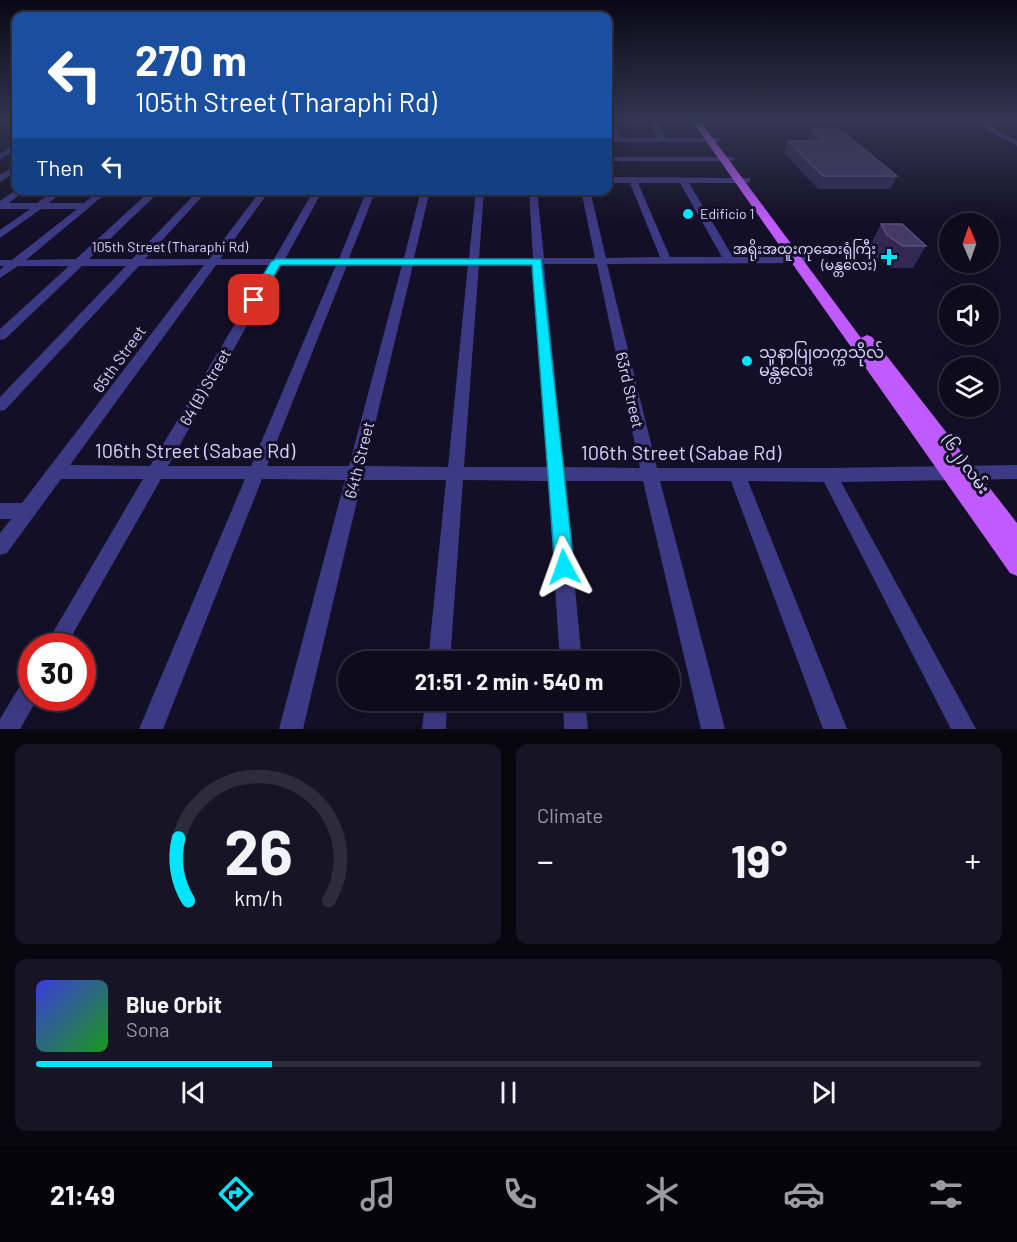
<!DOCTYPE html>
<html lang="en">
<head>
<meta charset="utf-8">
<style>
  :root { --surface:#0e0b1c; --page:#171425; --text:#f1f3f6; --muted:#9b9ba3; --line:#2e2b3b; --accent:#00e5ff }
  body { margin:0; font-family:Barlow,"Noto Sans Myanmar",sans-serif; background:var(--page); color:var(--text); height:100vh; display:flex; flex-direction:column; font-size:22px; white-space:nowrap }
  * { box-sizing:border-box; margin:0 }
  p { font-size:20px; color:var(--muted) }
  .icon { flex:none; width:33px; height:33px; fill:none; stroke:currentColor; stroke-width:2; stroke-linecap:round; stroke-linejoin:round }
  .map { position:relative; height:729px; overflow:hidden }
  .side { display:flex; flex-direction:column; gap:15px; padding:15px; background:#08060f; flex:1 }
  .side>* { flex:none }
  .guide { position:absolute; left:12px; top:12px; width:600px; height:183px; border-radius:12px; box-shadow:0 6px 24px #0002,0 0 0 2px var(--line); background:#1a4fa0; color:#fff; overflow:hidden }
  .needle { width:39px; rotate:358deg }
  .fabs { position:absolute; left:939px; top:213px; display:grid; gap:12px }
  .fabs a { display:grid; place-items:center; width:60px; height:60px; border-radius:50%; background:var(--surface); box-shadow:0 6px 24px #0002,0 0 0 2px var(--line); font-size:30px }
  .speed { position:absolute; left:18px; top:633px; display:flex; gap:12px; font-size:30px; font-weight:700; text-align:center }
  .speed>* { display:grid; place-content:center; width:78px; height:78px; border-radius:50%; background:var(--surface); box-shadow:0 6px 24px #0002,0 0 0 2px var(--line); line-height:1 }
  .speed .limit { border:9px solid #d22; background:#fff; color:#111 }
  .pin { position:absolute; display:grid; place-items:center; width:51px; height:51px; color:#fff; margin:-26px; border-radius:12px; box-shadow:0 3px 9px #0006 }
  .me { position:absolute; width:66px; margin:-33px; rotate:356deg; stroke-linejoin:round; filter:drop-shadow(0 0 4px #0008) }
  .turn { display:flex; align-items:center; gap:21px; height:126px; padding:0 24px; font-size:27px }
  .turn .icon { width:78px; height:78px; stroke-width:2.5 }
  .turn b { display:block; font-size:42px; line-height:51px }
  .then { display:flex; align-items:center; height:57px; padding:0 24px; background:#0003; gap:12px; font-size:22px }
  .big { font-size:45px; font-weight:700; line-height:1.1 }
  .side .card { flex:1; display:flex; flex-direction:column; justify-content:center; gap:9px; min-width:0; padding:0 21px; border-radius:12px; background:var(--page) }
  .side .dial { align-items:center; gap:0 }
  .dial svg { height:156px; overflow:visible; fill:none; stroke:var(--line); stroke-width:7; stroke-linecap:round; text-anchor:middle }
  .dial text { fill:var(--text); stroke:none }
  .song { display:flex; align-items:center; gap:18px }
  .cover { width:72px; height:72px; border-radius:9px; background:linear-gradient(135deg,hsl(240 70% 55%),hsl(120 70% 35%)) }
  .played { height:6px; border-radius:3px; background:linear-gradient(90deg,var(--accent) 25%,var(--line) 25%) }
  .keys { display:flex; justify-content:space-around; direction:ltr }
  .heat { display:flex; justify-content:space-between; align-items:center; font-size:33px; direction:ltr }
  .side .tiles { flex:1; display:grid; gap:15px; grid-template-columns:1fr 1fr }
  .card:last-child { grid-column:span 2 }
  .trip { position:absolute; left:338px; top:651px; width:342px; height:60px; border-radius:30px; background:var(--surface); box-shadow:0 6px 24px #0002,0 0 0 2px var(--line); font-weight:700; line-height:60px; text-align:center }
  .menu { display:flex; height:96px; justify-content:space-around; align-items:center; background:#06040b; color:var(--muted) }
  .menu .icon { width:42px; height:42px }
  .menu .selected { color:var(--accent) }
  .menu b { font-size:27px; color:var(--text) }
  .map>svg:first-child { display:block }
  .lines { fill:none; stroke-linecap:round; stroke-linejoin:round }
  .minor { fill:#3d3a85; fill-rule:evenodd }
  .major { fill:#c25bff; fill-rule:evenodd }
  .wall { fill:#312854 }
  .building { fill:#433a66; stroke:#5a527e; stroke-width:1.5 }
  .route { fill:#00e5ff; stroke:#0095a6; stroke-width:1.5 }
  .poi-dot { fill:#00e5ff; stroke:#130f26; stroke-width:2 }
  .labels { text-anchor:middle; stroke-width:6; stroke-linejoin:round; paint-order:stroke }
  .far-poi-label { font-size:14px; fill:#d9d4ff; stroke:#130f26; text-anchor:start }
  .far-street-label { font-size:14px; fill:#d9d4ff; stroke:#130f26 }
  .poi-label { font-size:16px; fill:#d9d4ff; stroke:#130f26; text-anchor:start }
  .street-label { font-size:16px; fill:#d9d4ff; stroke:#130f26 }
  .near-street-label { font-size:20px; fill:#d9d4ff; stroke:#130f26 }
</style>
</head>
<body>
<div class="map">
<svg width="1017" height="729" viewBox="0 0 1017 729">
  <rect width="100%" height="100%" fill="#130f26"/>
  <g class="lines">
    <g class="minor">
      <path d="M608,121H614L621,138H658L650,121H656L666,138H718L722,140L718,142H608V138H613Z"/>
      <path d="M973,121H981L1017,141V146Z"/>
      <path d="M13,145H16V150L0,159V154Z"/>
      <path d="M608,157H732L736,159L732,161H608Z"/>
      <path d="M13,167H16V172L0,182V175Z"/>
      <path d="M608,177L750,178V182L747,183H689L733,257H808L813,260L808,263L607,264L657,468H829L1017,465V479L841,482L976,729H951L824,482L748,481L847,729H823L731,481H660L725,729H701L643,481H565L582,662H560L548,481L463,480L450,662H428L446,480H362L303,729H279L345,480L262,479L163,729H139L245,479H161L66,646H45L143,479H61L7,553L0,555V533L11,519H0V503H22L204,265L139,266L5,410L0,411V397L126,266H82L5,339L0,340V329L69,266H18L0,278V270L4,266H0V260H12L77,209H41L0,238V230L30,209H0V201L16,190H26L9,203H37L55,190H65L49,203H84L100,190H110L26,260L76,259L151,190H161L89,259H132L199,190H208L145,259H209L261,190H270L220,259H274L314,190H323L285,259H339L367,190H376L349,258H404L421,190H430L414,258H469L476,190H484L479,258H533L529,190H537L544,258H595L581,190H590L606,258L660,257L630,183H608ZM638,183H680L722,257H670ZM468,264L448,467L365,466L413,265ZM479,264H534L547,467H464ZM544,264H597L640,468L563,467ZM216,265H270L150,466L70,465ZM281,265H336L251,466H168ZM347,265H402L349,466H267Z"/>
      <path d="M32,676V698H38L20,729H0V719L24,679Z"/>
      <path d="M425,700H447L446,729H422Z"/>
      <path d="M563,700H585L588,729H564Z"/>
    </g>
    <path class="major" d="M692,121H700L861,338L867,335L872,337L1017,523V576L1010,573Z"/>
  </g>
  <g class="wall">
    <path d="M812,129L897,176L890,189H818L784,153L788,141H808Z"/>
    <path d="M881,224L926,246L913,268H891L876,257L870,246Z"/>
  </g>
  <g class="building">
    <path d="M812,129H839L897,176H823L788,141H825Z"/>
    <path d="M881,224H902L926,246H903L887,235Z"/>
  </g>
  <linearGradient id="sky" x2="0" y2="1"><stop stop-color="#0a0815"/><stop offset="0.54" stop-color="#333752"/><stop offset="1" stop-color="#333752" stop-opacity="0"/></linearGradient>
  <rect width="1017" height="223" fill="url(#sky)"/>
  <path class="route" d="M276,259H541L574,567L571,574L564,576L558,574L555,567L532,265H280L259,303H250L248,300L271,262Z"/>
  <g class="poi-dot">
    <circle cx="688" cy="214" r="6"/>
    <path d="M886 248h6v6h6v6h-6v6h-6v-6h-6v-6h6z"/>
    <circle cx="747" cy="361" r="6"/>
  </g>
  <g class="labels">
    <g class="far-poi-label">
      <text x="700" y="219">Edificio 1</text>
      <text x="876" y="254" text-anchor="end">အရိုးအထူးကုဆေးရုံကြီး<tspan x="876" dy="16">(မန္တလေး)</tspan></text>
    </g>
    <g class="far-street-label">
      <text x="170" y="252">105th Street (Tharaphi Rd)</text>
    </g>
    <g class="poi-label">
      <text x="759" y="358">သူနာပြုတက္ကသိုလ်<tspan x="759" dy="18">မန္တလေး</tspan></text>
    </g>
    <g class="street-label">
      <text transform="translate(119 359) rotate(-54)" y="6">65th Street</text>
      <text transform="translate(205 387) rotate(-60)" y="6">64 (B) Street</text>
      <text transform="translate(630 390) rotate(77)" y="6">63rd Street</text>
      <text transform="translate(359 460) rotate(-76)" y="6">64th Street</text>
      <text transform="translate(966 464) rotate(54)" y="6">(၆၂) လမ်း</text>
    </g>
    <g class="near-street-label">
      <text x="195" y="458">106th Street (Sabae Rd)</text>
      <text x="681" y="460">106th Street (Sabae Rd)</text>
    </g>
  </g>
</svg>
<div class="fabs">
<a><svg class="needle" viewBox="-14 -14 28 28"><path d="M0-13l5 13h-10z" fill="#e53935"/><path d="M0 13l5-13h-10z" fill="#9b9ba3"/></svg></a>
<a><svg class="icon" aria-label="sound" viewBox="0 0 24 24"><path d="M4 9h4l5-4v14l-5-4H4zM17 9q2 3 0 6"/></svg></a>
<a><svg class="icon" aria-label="layers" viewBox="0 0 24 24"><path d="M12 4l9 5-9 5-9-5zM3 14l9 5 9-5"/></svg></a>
</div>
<div class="speed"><div class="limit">30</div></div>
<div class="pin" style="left:254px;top:300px;background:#d93025"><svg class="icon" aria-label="arrive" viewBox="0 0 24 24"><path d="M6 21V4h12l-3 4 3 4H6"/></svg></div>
<svg class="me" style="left:564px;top:567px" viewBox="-20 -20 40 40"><path d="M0-17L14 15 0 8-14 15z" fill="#00e5ff" stroke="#fff" stroke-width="4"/></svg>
<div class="trip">21:51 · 2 min · 540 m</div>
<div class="guide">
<div class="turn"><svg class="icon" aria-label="left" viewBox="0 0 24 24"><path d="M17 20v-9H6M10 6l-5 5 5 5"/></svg><div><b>270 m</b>105th Street (Tharaphi Rd)</div></div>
<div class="then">Then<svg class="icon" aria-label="left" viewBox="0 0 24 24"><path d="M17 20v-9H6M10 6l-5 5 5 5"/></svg></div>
</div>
</div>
<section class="side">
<div class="tiles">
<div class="card dial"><svg viewBox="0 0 100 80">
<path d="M14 69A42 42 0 1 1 86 69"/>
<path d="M14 69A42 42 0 0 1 9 37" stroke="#00e5ff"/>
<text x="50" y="56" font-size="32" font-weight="700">26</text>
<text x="50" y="72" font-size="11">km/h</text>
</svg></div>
<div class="card"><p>Climate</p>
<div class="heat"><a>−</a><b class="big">19°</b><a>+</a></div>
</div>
<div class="card">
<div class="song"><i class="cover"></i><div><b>Blue Orbit</b><p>Sona</p></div></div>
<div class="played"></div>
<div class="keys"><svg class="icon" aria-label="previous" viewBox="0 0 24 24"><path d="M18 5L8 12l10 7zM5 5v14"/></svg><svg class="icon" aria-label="pause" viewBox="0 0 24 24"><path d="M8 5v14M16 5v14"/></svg><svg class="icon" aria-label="next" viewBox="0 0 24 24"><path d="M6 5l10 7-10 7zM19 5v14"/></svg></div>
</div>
</div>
</section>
<nav class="menu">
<b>21:49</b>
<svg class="icon selected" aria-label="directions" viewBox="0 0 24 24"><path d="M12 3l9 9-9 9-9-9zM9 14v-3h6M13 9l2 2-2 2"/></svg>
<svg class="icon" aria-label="music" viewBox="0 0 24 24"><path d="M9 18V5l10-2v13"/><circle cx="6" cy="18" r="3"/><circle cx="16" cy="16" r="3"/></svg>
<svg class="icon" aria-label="phone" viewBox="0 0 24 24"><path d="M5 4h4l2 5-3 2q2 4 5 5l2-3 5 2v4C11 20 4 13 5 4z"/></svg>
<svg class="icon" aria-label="climate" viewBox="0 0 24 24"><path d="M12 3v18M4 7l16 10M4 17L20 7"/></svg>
<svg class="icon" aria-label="car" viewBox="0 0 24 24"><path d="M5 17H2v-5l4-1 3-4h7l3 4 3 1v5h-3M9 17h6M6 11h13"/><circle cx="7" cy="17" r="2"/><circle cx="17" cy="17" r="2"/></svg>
<svg class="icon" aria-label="filters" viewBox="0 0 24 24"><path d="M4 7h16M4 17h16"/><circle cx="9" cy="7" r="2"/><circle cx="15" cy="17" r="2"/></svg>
</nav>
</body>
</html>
